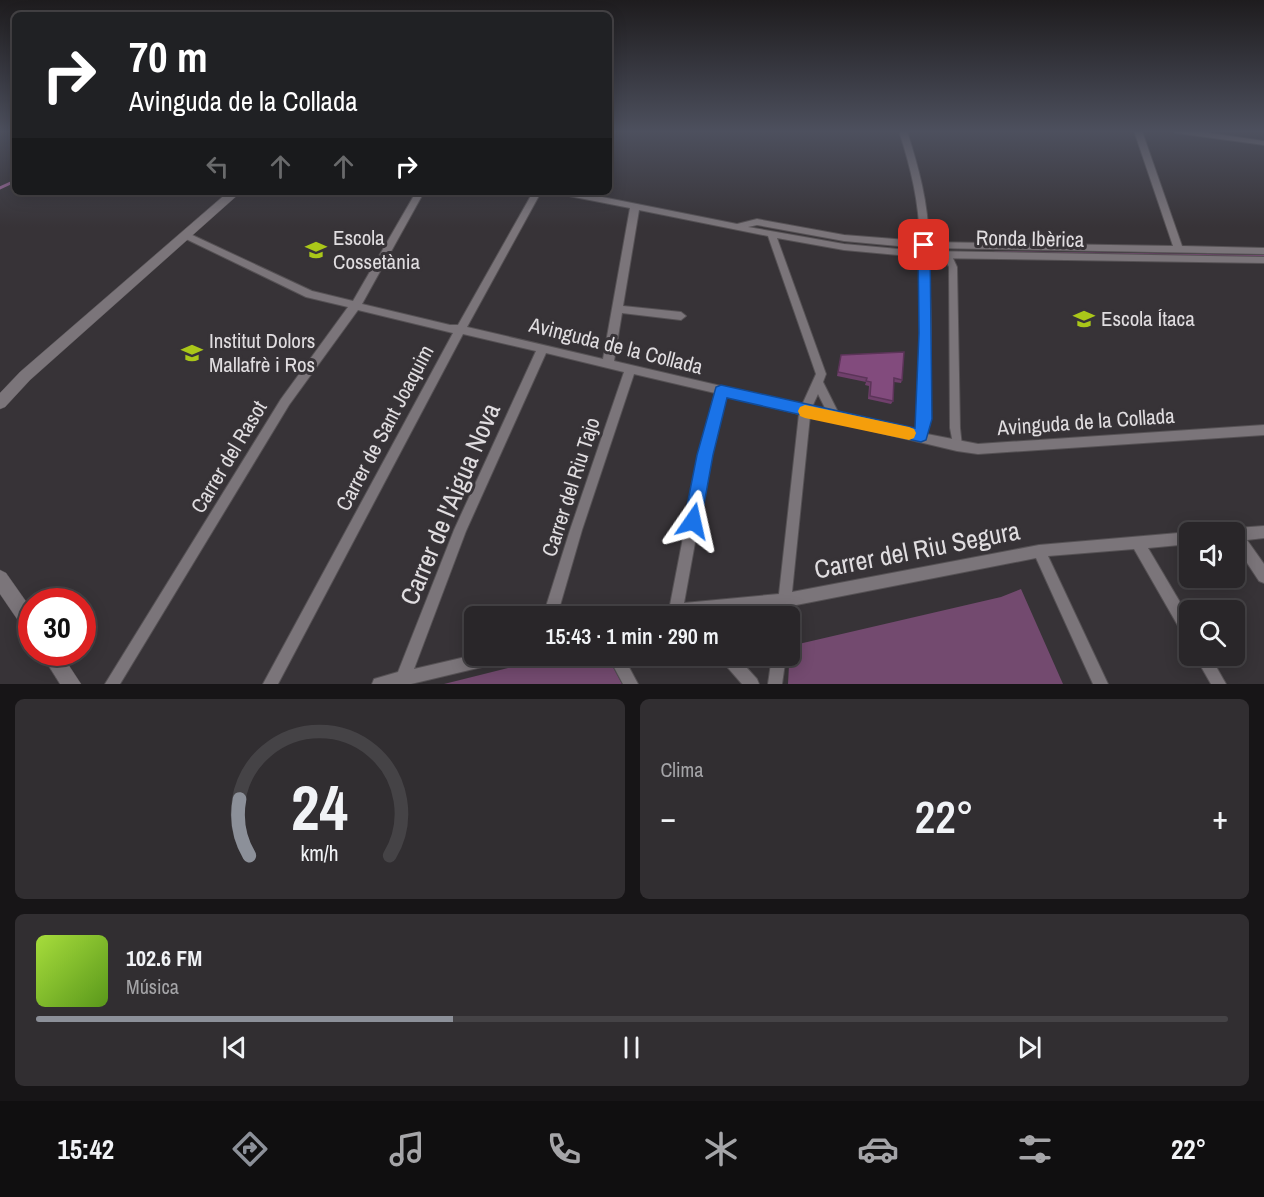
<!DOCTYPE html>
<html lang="es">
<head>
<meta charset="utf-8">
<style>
  :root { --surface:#292629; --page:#312e31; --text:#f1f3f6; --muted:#a5a5a8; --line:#454346; --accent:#8c9099 }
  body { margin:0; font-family:"Archivo Narrow",sans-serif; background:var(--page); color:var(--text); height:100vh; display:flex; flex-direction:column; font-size:22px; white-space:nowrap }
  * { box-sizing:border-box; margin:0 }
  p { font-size:20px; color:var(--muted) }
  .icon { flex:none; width:33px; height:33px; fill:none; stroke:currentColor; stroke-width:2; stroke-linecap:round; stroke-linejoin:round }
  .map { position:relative; height:684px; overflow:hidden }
  .sheet { display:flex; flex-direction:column; gap:15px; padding:15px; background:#171517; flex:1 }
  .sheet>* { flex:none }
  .guide { position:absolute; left:12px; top:12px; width:600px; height:183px; border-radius:9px; box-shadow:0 3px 15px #0003,0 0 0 2px var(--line); background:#202124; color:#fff; overflow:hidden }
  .controls { position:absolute; left:1179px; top:522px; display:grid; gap:12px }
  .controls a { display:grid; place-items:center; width:66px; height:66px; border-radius:9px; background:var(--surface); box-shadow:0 3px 15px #0003,0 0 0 2px var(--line); font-size:30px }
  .speed { position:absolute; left:18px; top:588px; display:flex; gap:12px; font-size:30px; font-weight:700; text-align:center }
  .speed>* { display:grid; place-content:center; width:78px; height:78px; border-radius:50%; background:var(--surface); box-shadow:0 3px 15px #0003,0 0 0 2px var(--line); line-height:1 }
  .speed .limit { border:9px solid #d22; background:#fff; color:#111 }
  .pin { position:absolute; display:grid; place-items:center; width:51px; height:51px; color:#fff; margin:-26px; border-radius:12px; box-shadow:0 3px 9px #0006 }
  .me { position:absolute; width:66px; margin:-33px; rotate:11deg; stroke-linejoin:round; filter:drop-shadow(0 0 4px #0008) }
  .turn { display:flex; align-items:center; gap:21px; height:126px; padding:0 18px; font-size:27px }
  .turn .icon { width:78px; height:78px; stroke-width:2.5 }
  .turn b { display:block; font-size:42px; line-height:51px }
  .lanes { display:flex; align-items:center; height:57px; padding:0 18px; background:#0003; justify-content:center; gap:30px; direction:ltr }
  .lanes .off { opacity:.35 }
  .big { font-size:45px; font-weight:600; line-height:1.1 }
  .sheet .tile { flex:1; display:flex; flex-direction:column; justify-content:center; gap:9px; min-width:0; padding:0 21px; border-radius:9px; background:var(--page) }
  .sheet .dial { align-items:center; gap:0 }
  .dial svg { height:156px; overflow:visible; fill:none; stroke:var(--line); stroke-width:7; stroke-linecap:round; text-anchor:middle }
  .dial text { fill:var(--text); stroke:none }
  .song { display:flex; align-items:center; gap:18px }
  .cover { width:72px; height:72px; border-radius:9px; background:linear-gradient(135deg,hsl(80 70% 55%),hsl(90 70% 35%)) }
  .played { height:6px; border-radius:3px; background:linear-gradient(90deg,var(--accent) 35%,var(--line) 35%) }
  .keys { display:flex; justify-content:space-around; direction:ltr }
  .heat { display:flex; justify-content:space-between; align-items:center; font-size:33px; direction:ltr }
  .sheet .tiles { flex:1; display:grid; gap:15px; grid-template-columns:1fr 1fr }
  .tile:last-child { grid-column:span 2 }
  .trip { position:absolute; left:464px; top:606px; width:336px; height:60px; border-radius:9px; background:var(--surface); box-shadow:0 3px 15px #0003,0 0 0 2px var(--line); font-weight:600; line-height:60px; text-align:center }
  .dock { display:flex; height:96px; justify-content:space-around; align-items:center; background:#100f10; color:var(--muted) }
  .dock .icon { width:42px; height:42px }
  .dock .active { color:var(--accent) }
  .dock b { font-size:27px; color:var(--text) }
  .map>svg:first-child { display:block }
  .green { fill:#734a6f }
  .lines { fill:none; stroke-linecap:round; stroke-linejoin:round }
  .stream { stroke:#a46a9f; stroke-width:3 }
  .pedestrian-casing { stroke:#555154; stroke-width:2 }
  .minor-casing { stroke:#555154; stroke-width:2 }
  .tertiary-casing { stroke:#555154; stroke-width:1 }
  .pedestrian { fill:#7b757a; fill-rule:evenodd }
  .minor { fill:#7b757a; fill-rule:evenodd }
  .tertiary { fill:#7b757a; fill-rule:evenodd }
  .wall { fill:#70406c }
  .building { fill:#824b7d; stroke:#5b3458; stroke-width:1.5 }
  .route { fill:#1a73e8; stroke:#114b97; stroke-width:1.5 }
  .slow { fill:#f59e0b }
  .labels { text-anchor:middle; stroke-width:6; stroke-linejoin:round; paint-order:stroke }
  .poi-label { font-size:21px; fill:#e0dde0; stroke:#373337; text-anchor:start }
  .street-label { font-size:21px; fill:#e0dde0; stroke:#373337 }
  .near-street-label { font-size:26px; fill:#e0dde0; stroke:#373337 }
</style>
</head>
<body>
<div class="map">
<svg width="1264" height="684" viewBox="0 0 1264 684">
  <rect width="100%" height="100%" fill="#373337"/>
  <g class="green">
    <path d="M994,251L1264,255V257L995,253Z"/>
    <path d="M1021,589L1063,684H788L790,646L1001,597Z"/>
    <path d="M556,656H607L622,684H444Z"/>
  </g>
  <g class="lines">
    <path class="stream" d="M0,188L15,181"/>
    <defs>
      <path id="pedestrian" d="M948,253L951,254L957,267L960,428L962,446L960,449L957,450L954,449L950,428L949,267L944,256Z"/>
      <g id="minor">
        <path d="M899,131H907C919,169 928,202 929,242L1173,246L1134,131H1142L1182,246L1264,248V254L929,248V251L1264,257V263L929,258L931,333L930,419L927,434L978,444L1264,425V435L978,454L957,451L810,416L792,592L1039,545L1190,532H1192H1190V544L1148,548L1190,619V640L1185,638L1134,549L1048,556L1108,684H1093L1036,558L791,606L789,618V616H776L777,608L690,616H647L649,611L670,605L699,455L715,393L634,374L582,530L557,616H543L570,530L624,372L546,353L466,531L414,669L474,655L509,656L507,661L411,684H372L374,679L398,672L454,530L536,351L463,334L278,684H263L453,333L358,310L289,405L120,684H105L281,399L348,307L306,297L184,238L182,236L184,234H190L312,291L353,301L416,192H424L362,304L450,325H458L533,192H541L467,327L603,359L630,208L564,195L560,192H577L737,224L757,219L844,235L920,241C919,201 911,169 899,131ZM639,210L768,236L816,374L802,405L614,361L622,313L681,320L686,316L681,312L623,306ZM757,225L844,241L920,248V251L844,244L748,227ZM777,238L844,250L920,257L921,333L918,419L916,431L839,414L823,382L826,374ZM818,394L826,410L812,407ZM725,396L799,414L779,594L684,603L711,455Z"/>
        <path d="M1172,131H1196L1264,141V145L1176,133Z"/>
        <path d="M1264,526V538L1247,540L1264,564V583L1259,581L1234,543V532H1229L1236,528Z"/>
        <path d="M608,656H623L638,684H623Z"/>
        <path d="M720,656H736L757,679L759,684H742L722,661Z"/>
        <path d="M772,656H786L782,684H768Z"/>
        <path d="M1195,656H1210L1226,684H1211Z"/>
      </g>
      <g id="tertiary">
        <path d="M228,192H241L30,380L5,407L0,409V393L20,372Z"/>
        <path d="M0,570L6,573L32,610V635L26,632L0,594Z"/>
        <path d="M40,652H60L81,684H60Z"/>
      </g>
    </defs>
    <use href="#pedestrian" class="pedestrian-casing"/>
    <use href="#minor" class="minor-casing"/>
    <use href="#tertiary" class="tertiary-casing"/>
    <use href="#pedestrian" class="pedestrian"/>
    <use href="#minor" class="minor"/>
    <use href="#tertiary" class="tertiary"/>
  </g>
  <path class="wall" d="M841,355L902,380L901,383L894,382L893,401L891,404L868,399L869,386L865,385L866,382L837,376Z"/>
  <path class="building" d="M904,352L902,380L894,378L893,401L870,396L871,382L866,381L867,378L838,372L841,355Z"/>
  <linearGradient id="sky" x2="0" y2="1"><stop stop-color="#1e1c1e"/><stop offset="0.58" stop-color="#4d505e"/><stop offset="1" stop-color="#4d505e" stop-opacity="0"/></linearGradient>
  <rect width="1264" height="227" fill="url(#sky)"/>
  <path class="route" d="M924,241L930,245L932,419L926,440L921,442L727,398L713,455L701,521L698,527L693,529L687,527L684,521L697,455L716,387L721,385L915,428L919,333L918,245Z"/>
  <path class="slow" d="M805,405L909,427L914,429L916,433L914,438L909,440L805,418L800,416L798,411L800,407Z"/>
  <defs>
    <symbol id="school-bare" viewBox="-9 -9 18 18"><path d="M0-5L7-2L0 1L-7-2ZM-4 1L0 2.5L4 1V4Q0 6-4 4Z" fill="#aac719" stroke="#373337" stroke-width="2.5" paint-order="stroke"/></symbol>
  </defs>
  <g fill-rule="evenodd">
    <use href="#school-bare" x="301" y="235" width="30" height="30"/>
    <use href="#school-bare" x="1069" y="304" width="30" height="30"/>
    <use href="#school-bare" x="177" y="338" width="30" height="30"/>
  </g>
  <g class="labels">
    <g class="poi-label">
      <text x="333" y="245">Escola<tspan x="333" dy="24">Cossetània</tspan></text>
      <text x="1101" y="326">Escola Ítaca</text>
      <text x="209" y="348">Institut Dolors<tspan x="209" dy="24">Mallafrè i Ros</tspan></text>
    </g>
    <g class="street-label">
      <text transform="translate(1030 239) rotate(1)" y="7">Ronda Ibèrica</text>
      <text transform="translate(616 346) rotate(14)" y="7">Avinguda de la Collada</text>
      <text transform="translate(1086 422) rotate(-4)" y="7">Avinguda de la Collada</text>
      <text transform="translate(385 428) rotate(-62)" y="7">Carrer de Sant Joaquim</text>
      <text transform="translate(229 457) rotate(-59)" y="7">Carrer del Rasot</text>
      <text transform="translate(571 487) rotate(-72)" y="7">Carrer del Riu Tajo</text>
    </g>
    <g class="near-street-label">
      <text transform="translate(450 504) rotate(-67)" y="9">Carrer de l'Aigua Nova</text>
      <text transform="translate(917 550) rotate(-11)" y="9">Carrer del Riu Segura</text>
    </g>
  </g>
</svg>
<div class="controls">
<a><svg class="icon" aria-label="sound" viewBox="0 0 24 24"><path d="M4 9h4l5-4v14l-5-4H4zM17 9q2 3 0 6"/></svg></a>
<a><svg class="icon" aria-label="search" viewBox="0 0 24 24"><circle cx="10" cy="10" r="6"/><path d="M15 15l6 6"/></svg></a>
</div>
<div class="speed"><div class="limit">30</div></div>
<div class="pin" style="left:924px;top:245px;background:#d93025"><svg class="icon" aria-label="arrive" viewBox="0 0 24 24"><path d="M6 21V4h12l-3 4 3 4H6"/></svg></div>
<svg class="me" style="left:693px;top:521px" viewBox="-20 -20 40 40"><path d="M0-17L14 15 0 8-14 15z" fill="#1a73e8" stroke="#fff" stroke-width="4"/></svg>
<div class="trip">15:43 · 1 min · 290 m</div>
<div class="guide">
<div class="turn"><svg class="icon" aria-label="right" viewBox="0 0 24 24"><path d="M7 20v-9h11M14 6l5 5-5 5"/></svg><div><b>70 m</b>Avinguda de la Collada</div></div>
<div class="lanes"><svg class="icon off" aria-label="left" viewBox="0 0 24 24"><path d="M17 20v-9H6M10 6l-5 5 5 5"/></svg><svg class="icon off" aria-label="ahead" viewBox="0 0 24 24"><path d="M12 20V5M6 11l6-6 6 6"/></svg><svg class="icon off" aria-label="ahead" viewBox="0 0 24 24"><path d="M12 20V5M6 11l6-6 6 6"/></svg><svg class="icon" aria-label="right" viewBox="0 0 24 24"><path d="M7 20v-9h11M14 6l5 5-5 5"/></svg></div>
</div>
</div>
<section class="sheet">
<div class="tiles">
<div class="tile dial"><svg viewBox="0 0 100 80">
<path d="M14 69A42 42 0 1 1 86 69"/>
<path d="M14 69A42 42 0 0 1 9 40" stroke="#8c9099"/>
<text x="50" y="56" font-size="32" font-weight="700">24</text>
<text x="50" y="72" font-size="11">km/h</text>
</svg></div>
<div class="tile"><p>Clima</p>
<div class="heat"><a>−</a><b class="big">22°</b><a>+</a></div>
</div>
<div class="tile">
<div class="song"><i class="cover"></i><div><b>102.6 FM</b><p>Música</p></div></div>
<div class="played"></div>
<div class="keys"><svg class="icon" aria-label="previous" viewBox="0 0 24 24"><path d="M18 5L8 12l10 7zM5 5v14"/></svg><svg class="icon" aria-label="pause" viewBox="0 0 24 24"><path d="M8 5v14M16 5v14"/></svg><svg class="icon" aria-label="next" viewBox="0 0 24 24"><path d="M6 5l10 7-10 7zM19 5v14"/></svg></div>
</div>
</div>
</section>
<nav class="dock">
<b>15:42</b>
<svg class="icon active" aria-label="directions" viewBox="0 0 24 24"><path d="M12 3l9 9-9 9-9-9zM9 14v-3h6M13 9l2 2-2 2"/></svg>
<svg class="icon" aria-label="music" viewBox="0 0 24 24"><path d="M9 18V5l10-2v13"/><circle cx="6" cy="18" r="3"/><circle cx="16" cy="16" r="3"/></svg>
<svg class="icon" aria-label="phone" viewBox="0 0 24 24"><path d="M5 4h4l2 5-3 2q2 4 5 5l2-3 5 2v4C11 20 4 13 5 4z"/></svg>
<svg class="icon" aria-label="climate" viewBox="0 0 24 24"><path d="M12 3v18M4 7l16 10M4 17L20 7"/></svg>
<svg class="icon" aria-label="car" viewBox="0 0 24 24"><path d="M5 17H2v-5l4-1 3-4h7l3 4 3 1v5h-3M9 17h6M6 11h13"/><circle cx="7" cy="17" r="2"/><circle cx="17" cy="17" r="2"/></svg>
<svg class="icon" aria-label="filters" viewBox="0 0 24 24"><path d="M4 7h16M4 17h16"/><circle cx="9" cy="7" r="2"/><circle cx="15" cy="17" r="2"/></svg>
<b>22°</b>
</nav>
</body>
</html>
